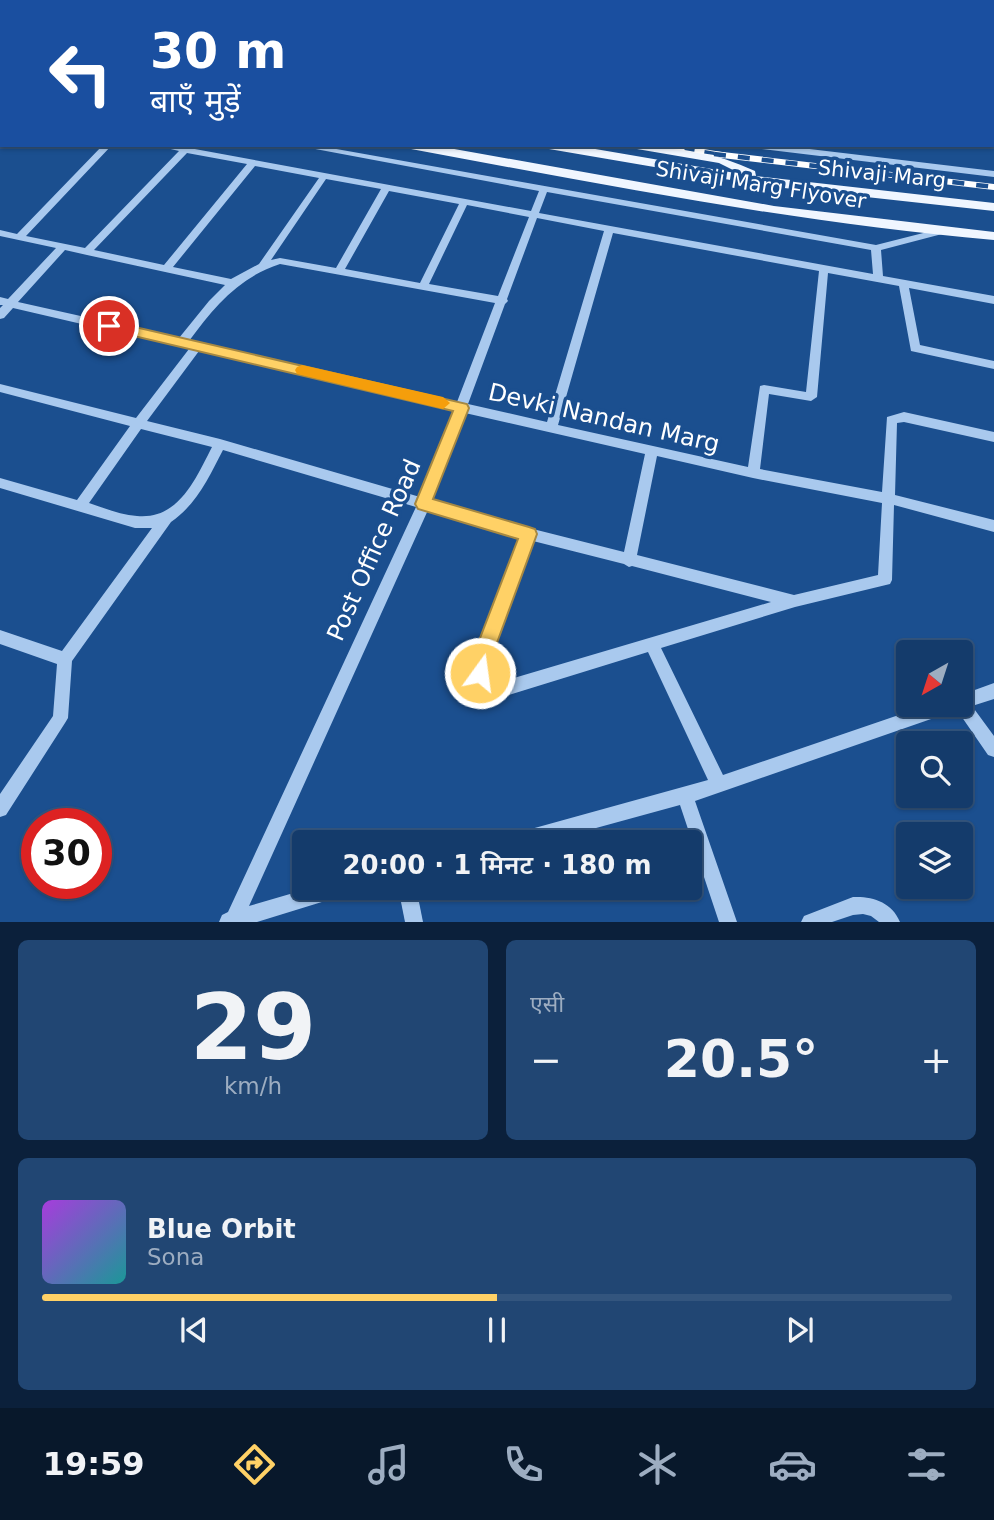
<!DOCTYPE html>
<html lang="hi">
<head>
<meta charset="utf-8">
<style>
  :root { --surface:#143b6b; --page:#214673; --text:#f1f3f6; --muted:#9dadc1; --line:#33557e; --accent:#ffd166 }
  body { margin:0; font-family:"DejaVu Sans","Noto Sans Devanagari",sans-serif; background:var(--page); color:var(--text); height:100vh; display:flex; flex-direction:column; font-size:26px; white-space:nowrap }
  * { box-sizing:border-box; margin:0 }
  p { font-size:23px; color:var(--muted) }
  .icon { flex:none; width:38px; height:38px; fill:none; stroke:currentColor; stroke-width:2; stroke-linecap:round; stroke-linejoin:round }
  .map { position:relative; height:922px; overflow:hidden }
  .details { display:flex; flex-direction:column; gap:18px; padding:18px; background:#0b203b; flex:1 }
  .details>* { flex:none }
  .top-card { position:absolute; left:0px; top:0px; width:994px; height:147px; box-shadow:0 2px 5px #0004,0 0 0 2px var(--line); background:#1a4fa0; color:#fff; overflow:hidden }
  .needle { width:46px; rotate:219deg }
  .controls { position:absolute; left:896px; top:640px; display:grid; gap:14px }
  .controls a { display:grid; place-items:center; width:77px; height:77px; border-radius:7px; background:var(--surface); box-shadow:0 2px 5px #0004,0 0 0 2px var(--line); font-size:35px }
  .speed { position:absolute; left:21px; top:808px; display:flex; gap:14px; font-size:35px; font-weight:700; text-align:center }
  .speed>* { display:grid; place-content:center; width:91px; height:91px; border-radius:50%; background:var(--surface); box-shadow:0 2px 5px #0004,0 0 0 2px var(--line); line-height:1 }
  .speed .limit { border:10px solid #d22; background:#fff; color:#111 }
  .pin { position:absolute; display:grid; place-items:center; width:60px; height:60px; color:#fff; margin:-30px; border:4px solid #fff; border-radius:50%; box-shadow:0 2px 7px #0007 }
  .me { position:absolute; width:77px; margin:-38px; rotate:14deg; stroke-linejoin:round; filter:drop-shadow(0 0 5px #0008) }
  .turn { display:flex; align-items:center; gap:24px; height:147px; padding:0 35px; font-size:32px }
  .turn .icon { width:91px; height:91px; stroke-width:2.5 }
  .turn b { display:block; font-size:49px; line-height:60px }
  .big { font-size:52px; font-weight:600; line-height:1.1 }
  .details .tile { flex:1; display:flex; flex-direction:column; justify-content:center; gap:10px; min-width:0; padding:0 24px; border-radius:10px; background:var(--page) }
  .details .dial { align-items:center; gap:0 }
  .dial b { font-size:91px; line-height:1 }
  .song { display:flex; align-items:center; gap:21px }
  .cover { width:84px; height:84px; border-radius:10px; background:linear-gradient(135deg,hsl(280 70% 55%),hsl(180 70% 35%)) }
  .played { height:7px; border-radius:4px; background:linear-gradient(90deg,var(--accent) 50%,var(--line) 50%) }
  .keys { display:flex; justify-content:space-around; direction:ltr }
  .heat { display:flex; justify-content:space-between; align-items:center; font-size:38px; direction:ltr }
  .details .tiles { flex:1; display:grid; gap:18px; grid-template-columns:1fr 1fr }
  .tile:last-child { grid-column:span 2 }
  .trip { position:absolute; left:292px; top:830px; width:410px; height:70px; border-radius:7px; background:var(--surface); box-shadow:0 2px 5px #0004,0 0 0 2px var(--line); font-weight:600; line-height:70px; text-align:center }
  .tabs { display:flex; height:112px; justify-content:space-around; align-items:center; background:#08182b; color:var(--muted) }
  .tabs .icon { width:49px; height:49px }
  .tabs .selected { color:var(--accent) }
  .tabs b { font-size:32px; color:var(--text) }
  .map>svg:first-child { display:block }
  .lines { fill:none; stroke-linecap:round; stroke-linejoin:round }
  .minor { fill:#a9c9ee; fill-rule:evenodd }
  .major { fill:#f0f6ff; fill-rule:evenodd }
  .rail-far1-casing { stroke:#fff; stroke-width:5 }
  .rail-casing { stroke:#fff; stroke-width:6 }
  .rail-far1 { stroke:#1b4f8f; stroke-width:3.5; stroke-dasharray:10; stroke-linecap:butt }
  .rail { stroke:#1b4f8f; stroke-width:4.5; stroke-dasharray:12; stroke-linecap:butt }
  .route { fill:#ffd166; stroke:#a68842; stroke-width:2 }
  .slow { fill:#f59e0b }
  .labels { text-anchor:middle; stroke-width:7; stroke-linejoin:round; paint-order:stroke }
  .far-street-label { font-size:21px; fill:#fff; stroke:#1b4f8f }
  .street-label { font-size:24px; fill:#fff; stroke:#1b4f8f }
</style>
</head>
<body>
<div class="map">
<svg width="994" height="922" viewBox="0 0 994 922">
  <rect width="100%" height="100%" fill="#1b4f8f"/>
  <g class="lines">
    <g class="minor">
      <rect x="187" y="0" width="6" height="2"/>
      <rect x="245" y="0" width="6" height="2"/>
      <path d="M276,0H283L275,2Z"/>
      <path d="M357,0H363L356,2Z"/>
      <path d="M437,0H443L436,2Z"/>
      <path d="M515,0H521L514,2Z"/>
      <path d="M598,0H604L597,2Z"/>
      <path d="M689,0H696L688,2Z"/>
      <path d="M795,0H802L794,2Z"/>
      <path d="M886,0H893L885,2Z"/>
      <path d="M906,0L918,2H908Z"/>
      <rect x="954" y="0" width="6" height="2"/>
      <rect x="992" y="23" width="2" height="5"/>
      <rect x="0" y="88" width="2" height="4"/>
      <rect x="992" y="110" width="2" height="4"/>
      <rect x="0" y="117" width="2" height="5"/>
      <path d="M103,145H112L26,236L85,248L179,151L154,145H173L531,211L539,191L294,145H314L876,245L939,229L942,230V234L881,250L883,276L994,296V304L909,288L920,345L994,361V369L911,351L899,286L828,273L817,397L811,401L769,394L760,469L882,492L887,417L904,412L994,432V442L904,422L897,423L895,495L994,520V532L894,505L892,580L890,584L795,607L661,648L723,775L928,705H961V695L994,683V699L972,706L994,736V757L988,755L957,710L695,801L737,922H719L680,805L545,842H505L507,836L513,834L708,780L648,652L496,699L480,690L473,673L474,659L521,537L428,510L249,906L314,887H354L351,893L257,922H219L222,915L228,912L416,507L223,450C209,477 197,504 171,522L72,661L68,718L65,723L6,815L0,817V794L53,716L57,664L0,644V630L62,651L152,528H135L0,488V478L77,500L130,426L0,392V384L136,418L189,349L13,308L4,318L0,319V308L3,305H0V297L8,299L56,248L0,236V230L17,234ZM187,153L247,164L164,265L94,250ZM255,166L319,178L259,264L231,279L173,267ZM326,179L381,189L336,268L280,258L271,260ZM389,191L459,204L420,283L345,269ZM547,192L871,250L873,274L539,213ZM467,205L529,217L498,296L429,284ZM537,218L604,231L547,422L468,404L505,304L508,301L507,299ZM613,233L819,271L806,392L764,385L760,386L748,467L558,425ZM65,250L87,255L225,285L209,301L179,338L18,302ZM280,264L495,303L457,402L189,341C214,307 239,277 280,264ZM199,351L454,410L420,497L220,439L147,421ZM465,413L645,454L624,552L529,528L432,500ZM141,429L212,447C196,478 179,520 137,516C121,515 104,508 89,503ZM657,456L753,478L882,503L878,575L794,595L637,555ZM533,541L624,564L629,567L632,566L771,602L497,683C486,677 488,670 488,659Z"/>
      <path d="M749,145H776L994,171V177L753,148Z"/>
      <path d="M398,887H416L423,922H405Z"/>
      <path d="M853,897C872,896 892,902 900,922H879L871,916L863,914L853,915L832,922H801L804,916Z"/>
    </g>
    <g class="major">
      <path d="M129,0H139L140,2H130Z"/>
      <rect x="0" y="50" width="2" height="6"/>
      <path d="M0,76H2L0,83Z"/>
      <path d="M405,145H432L774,206L994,232V240C797,223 605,185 411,149Z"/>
      <path d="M543,145H572L741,174L719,163L637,149L631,145C675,145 716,153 755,171L756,176L994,203V211L766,186L549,149Z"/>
    </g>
    <defs>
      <path id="rail-far1" d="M665,145L724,155"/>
      <path id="rail" d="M714,154L994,187"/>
    </defs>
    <use href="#rail-far1" class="rail-far1-casing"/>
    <use href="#rail" class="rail-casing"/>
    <use href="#rail-far1" class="rail-far1"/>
    <use href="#rail" class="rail"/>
  </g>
  <path class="route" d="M109,321L467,404L469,408L433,499L529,527L535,529L537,534L491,659L487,680L480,683L473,680L471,673L472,659L518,539L418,509L415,504L453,411L104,329V322Z"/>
  <path class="slow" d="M302,365L443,397L450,403L443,409L297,374L295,370L297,367Z"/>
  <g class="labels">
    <g class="far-street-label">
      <text transform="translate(882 174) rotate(6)" y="7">Shivaji Marg</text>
      <text transform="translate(761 185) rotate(9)" y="7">Shivaji Marg Flyover</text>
    </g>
    <g class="street-label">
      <text transform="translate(604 418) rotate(13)" y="8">Devki Nandan Marg</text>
      <text transform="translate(374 550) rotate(-66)" y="8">Post Office Road</text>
    </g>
  </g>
</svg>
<div class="controls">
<a><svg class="needle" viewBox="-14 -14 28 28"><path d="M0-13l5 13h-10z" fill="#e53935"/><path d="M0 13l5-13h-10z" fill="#9dadc1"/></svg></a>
<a><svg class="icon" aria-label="search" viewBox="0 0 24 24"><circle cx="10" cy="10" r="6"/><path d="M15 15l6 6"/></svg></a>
<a><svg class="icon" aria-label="layers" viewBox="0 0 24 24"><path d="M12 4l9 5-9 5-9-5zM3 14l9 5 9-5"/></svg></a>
</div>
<div class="speed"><div class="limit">30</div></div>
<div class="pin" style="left:109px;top:326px;background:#d93025"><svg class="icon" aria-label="arrive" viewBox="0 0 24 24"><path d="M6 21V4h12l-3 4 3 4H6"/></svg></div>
<svg class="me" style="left:480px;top:673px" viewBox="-20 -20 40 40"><circle r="17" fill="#ffd166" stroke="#fff" stroke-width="3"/><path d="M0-11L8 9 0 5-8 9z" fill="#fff"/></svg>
<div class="trip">20:00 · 1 मिनट · 180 m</div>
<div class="top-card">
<div class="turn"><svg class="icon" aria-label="left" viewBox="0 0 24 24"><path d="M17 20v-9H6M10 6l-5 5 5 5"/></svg><div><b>30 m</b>बाएँ मुड़ें</div></div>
</div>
</div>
<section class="details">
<div class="tiles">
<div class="tile dial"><b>29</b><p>km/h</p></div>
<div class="tile"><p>एसी</p>
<div class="heat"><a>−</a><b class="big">20.5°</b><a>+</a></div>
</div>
<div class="tile">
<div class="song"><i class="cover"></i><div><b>Blue Orbit</b><p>Sona</p></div></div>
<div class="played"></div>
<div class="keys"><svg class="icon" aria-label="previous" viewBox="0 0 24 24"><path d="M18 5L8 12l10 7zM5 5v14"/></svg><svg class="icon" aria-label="pause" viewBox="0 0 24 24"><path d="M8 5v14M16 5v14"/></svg><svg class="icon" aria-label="next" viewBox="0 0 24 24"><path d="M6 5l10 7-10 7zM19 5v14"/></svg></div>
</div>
</div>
</section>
<nav class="tabs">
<b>19:59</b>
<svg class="icon selected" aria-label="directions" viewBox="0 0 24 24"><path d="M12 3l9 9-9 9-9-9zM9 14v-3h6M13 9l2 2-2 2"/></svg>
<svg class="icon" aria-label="music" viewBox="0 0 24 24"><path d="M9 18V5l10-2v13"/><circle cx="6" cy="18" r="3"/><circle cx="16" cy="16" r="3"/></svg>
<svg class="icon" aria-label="phone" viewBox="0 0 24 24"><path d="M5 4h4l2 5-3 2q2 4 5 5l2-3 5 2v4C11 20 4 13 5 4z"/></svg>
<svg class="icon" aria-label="climate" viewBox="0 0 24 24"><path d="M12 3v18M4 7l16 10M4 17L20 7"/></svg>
<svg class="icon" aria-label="car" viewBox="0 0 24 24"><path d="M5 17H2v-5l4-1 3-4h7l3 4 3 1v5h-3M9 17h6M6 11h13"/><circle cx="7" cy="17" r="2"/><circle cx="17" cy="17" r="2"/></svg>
<svg class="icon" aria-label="filters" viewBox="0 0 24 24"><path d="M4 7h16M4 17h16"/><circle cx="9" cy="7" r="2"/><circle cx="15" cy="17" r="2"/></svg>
</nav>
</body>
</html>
